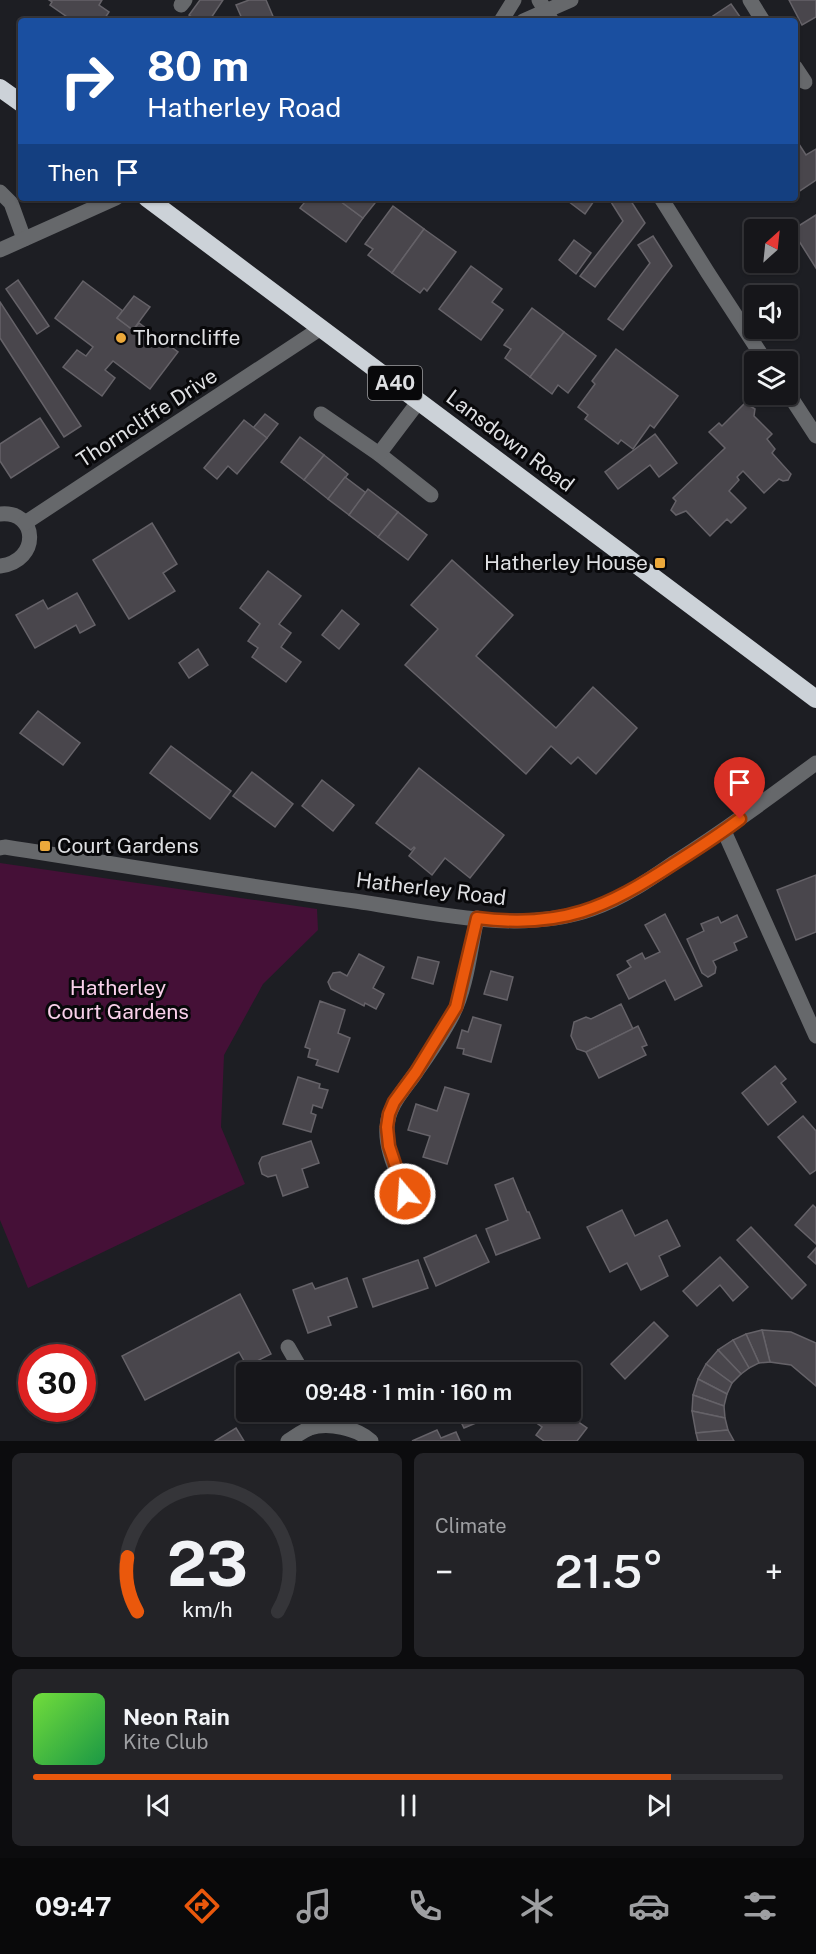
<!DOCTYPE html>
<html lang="en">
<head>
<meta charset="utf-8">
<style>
  :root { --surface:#16161a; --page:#232327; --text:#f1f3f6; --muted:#9e9fa2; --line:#353539; --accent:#ea580c }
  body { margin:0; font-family:"Public Sans",sans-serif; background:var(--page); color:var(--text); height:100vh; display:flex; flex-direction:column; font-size:22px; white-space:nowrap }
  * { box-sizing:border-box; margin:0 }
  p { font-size:20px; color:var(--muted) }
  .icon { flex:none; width:33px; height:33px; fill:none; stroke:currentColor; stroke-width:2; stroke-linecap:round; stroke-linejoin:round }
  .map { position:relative; height:1441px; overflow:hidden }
  .sheet { display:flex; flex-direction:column; gap:12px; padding:12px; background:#0c0c0e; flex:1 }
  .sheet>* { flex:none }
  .hud { position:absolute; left:18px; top:18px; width:780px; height:183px; border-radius:6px; box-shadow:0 2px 4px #0004,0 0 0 2px var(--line); background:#1a4fa0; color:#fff; overflow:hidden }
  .needle { width:39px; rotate:27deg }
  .controls { position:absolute; left:744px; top:219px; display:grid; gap:12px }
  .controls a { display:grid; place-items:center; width:54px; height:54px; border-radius:6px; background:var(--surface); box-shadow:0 2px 4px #0004,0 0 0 2px var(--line); font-size:30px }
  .speed { position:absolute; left:18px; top:1344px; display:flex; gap:12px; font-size:30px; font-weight:700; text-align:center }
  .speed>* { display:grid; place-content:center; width:78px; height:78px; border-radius:50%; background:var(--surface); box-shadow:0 2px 4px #0004,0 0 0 2px var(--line); line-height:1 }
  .speed .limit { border:9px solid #d22; background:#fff; color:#111 }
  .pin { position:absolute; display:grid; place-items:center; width:51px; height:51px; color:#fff; margin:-62px -26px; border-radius:50% 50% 50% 0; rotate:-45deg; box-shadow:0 0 6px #0007 }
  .pin .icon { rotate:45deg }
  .me { position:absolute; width:66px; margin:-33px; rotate:342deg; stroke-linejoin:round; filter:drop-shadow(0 0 4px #0008) }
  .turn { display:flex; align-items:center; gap:21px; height:126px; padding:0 30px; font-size:27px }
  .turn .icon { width:78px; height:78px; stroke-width:2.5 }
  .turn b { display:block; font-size:42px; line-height:51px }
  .then { display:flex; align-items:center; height:57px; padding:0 30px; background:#0003; gap:12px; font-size:22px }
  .big { font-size:45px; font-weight:600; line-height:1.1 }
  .sheet .widget { flex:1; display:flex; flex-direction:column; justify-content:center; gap:9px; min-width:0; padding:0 21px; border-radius:9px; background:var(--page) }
  .sheet .dial { align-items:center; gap:0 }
  .dial svg { height:156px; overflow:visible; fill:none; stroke:var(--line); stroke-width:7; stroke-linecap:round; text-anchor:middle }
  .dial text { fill:var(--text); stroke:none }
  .song { display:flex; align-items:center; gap:18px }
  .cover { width:72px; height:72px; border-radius:9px; background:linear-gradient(135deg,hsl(100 70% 55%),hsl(140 70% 35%)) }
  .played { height:6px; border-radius:3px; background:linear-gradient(90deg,var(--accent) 85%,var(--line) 85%) }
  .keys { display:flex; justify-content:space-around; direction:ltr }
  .heat { display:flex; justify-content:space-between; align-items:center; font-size:33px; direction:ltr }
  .sheet .tiles { flex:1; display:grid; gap:12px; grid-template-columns:1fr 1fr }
  .widget:last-child { grid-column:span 2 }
  .trip { position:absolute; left:236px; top:1362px; width:345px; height:60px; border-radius:6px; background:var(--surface); box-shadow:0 2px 4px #0004,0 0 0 2px var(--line); font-weight:600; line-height:60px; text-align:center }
  .tabs { display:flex; height:96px; justify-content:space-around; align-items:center; background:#09090a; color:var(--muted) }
  .tabs .icon { width:42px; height:42px }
  .tabs .selected { color:var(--accent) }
  .tabs b { font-size:27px; color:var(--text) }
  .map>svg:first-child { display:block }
  .green { fill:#451037 }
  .building { fill:#49464c; stroke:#656268; stroke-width:1.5 }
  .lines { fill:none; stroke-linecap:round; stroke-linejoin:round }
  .minor { stroke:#66686b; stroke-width:15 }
  .highway { stroke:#ccd2d8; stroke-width:18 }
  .route-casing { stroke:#983908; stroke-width:15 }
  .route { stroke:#ea580c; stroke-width:10 }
  .poi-dot { fill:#eca93b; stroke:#08080a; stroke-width:2 }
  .labels { text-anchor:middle; stroke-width:6; stroke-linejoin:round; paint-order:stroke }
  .shield { fill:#08080a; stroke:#9e9ea1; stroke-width:1.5 }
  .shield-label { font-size:20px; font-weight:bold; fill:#dedfe2 }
  .poi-label { font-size:21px; fill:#dedfe2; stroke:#08080a; text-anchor:start }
  .street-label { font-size:21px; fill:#dedfe2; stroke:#08080a }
  .park-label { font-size:21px; fill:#f9d0ea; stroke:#08080a }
</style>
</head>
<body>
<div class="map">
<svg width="816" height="1441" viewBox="0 0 816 1441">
  <rect width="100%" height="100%" fill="#1d1e23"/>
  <path class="green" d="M0,863L317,909L318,930L263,984L224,1055L221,1127L245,1184L28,1288L0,1220Z"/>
  <g class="building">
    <path d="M49,0H102L99,5L109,12L103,21H73L50,5L52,2Z"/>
    <path d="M200,0H223L209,21H198L189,15Z"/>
    <path d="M249,0H266L275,21H243L236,5Z"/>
    <path d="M789,0H816V17L802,25Z"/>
    <path d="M731,4L743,21H716L713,16Z"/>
    <path d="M795,138L806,155L816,149V180L795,194Z"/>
    <path d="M308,198H336L363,218L346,242L300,208Z"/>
    <path d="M336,198H379L363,218Z"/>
    <path d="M564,198H596L585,214Z"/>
    <path d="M618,198H629L645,223L595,287L580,276L623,221L611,202Z"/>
    <path d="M393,206L424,229L392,273L368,255L373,249L365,244Z"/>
    <path d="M816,215V268L792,230Z"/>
    <path d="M424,229L456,252L427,291L424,288L420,293L392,273Z"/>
    <path d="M653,236L672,266L623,330L608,319L650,263L638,245Z"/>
    <path d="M574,240L591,253L576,274L559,260Z"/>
    <path d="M471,266L502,289L492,302L503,310L481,340L439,309Z"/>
    <path d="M18,280L49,326L37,334L6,289Z"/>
    <path d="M83,281L123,311L117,318L133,330L139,323L178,352L150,389L113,361L105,370L115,378L102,396L63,367L77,350L86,356L93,347L55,318Z"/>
    <path d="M134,296L150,307L133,330L117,318Z"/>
    <path d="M0,302L81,426L64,437L0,338Z"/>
    <path d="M532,308L564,332L530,377L505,358L511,349L504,345Z"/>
    <path d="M564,332L596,356L568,393L558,385L552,394L530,377Z"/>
    <path d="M616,349L678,396L654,428L650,425L633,449L621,440L618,444L585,419L588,415L578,407L595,384L592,381Z"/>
    <path d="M745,403L755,409L754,416L772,434L767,439L775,449L772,453L791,474L788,480L783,481L779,479L764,493L743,471L737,477L739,480L729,491L746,508L731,523L727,519L710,536L686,511L676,515L671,510L676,501L673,498L725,448L709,432L719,423L722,426Z"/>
    <path d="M265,414L278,424L267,438L253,428Z"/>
    <path d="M40,418L59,447L11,478L0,461V444Z"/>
    <path d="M244,420L267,438L237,474L228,466L217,479L204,468Z"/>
    <path d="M655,434L677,463L659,477L650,465L618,489L605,472Z"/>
    <path d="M300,437L324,455L304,480L281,462Z"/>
    <path d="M324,455L348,474L328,499L304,480Z"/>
    <path d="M345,477L366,493L349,515L328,499Z"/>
    <path d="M368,489L398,512L378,537L349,515Z"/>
    <path d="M398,512L427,535L408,560L378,537Z"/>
    <path d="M152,523L177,564L163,573L175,591L129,619L93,560Z"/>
    <path d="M452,560L513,615L476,656L556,728L593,687L637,728L596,774L578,757L571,764L551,746L526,774L405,665L438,629L411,605Z"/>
    <path d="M268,571L301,596L279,624L291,633L281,647L301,662L286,682L252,657L258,648L248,641L260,624L240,608Z"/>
    <path d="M77,593L95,625L80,633L76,625L35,648L16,615L43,600L48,609Z"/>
    <path d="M342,610L359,624L339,649L322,635Z"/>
    <path d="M198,649L208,665L189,678L179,663Z"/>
    <path d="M38,711L80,743L63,765L20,733Z"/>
    <path d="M171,746L231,791L210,819L150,773Z"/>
    <path d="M419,768L504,835L470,878L445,858L432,875L409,856L415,848L414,847L411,850L376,823Z"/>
    <path d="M252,772L293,804L275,827L233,796Z"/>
    <path d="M322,780L354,805L333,831L302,806Z"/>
    <path d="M816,875V932L796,940L777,890Z"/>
    <path d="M665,914L702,986L675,1000L665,980L629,999L617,975L631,967L627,961L642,953L645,959L660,952L645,925Z"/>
    <path d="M737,915L747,937L734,943L737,950L713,961L716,967L715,973L708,977L702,973L687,939L704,931L701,924L718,917L721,923Z"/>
    <path d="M359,954L384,967L373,988L384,994L376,1009L365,1003L364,1006L331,989L328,982L333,973L340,972L347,976Z"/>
    <path d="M418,957L439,962L433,984L412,978Z"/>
    <path d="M491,971L513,977L507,1000L484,994Z"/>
    <path d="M320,1001L345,1010L338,1033L350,1038L338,1072L316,1065L318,1060L308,1057L310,1049L305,1047Z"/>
    <path d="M621,1004L633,1029L586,1052L577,1049L571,1036L574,1022L586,1017L591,1019Z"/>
    <path d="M473,1017L501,1025L491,1062L463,1054L464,1049L457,1048L462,1030L468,1032Z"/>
    <path d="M638,1026L647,1045L642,1047L646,1055L599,1078L586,1052Z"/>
    <path d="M775,1066L786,1079L781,1083L796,1102L768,1125L742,1093Z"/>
    <path d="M298,1077L320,1084L319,1088L328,1090L322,1108L313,1105L311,1113L316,1115L311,1132L283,1124Z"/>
    <path d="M445,1087L469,1094L447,1164L423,1157L430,1136L408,1130L416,1104L437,1111Z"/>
    <path d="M803,1116L816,1131V1170L810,1174L778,1137Z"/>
    <path d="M311,1141L319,1163L302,1169L308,1187L283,1196L276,1175L268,1177L262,1174L259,1163L262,1157Z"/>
    <path d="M513,1178L527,1212H529L540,1238L496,1255L486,1229L508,1220L495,1185Z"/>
    <path d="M813,1205L816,1208V1244L795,1225Z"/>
    <path d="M622,1210L635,1236L667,1220L680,1246L659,1256L668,1276L641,1290L627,1263L610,1272L587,1227Z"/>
    <path d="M751,1227L806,1285L792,1299L737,1240Z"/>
    <path d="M476,1235L489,1262L436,1286L424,1258Z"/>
    <path d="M816,1248V1264L808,1257Z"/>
    <path d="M720,1257L748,1287L733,1301L720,1285L697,1306L683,1291Z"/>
    <path d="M418,1260L428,1288L373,1307L363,1279Z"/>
    <path d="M347,1278L357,1307L328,1317L331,1325L308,1333L293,1290L312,1283L315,1289Z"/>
    <path d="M240,1294L271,1354L247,1366L239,1352L145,1400L122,1356Z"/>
    <path d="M654,1322L668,1336L625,1379L611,1364Z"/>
    <path d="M762,1330L791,1332L816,1343V1386L791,1365L770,1362Z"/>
    <path d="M762,1330L770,1362L759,1363L746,1334Z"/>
    <path d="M746,1334L759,1363L749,1368L733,1340Z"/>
    <path d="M733,1340L749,1368L741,1374L718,1350Z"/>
    <path d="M718,1350L741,1374L732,1383L706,1364Z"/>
    <path d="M706,1364L732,1383L727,1394L698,1379Z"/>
    <path d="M698,1379L727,1394L724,1406L693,1395Z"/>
    <path d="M693,1395L724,1406L725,1418L692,1411Z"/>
    <path d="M692,1411L725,1418L728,1430L696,1433Z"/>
    <path d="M456,1412H502L464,1428Z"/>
    <path d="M521,1412H564L587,1428L577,1441H544L536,1435L542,1427Z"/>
    <path d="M236,1428L244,1441H215Z"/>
    <path d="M437,1430L441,1438L456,1432L460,1441H412Z"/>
    <path d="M728,1430L734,1441H698L696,1433Z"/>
  </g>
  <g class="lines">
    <g class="minor">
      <path d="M539,0L552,21"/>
      <path d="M750,0L763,21"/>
      <path d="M181,5L185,0"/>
      <path d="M501,21L514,0"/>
      <path d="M523,21L571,0"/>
      <path d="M795,67L805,82"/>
      <path d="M0,192L11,203L24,239"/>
      <path d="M661,198L708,273L766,362"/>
      <path d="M0,250L116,198"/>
      <path d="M788,393L816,436"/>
      <path d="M321,414L379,454L431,495"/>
      <path d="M379,454L419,401"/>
      <path d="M0,514C38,510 41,561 0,566"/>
      <path d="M25,523L321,328"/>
      <path d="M724,831L816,1036"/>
      <path d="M0,848L5,847C122,865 238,885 355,901C431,912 519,935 592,909C623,898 649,880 675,862C724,831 770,797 816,763"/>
      <path d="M405,1194C398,1174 385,1149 387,1127C388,1105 405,1089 417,1071C429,1054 442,1035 452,1016C467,987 470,950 477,918"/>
      <path d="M288,1347L299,1366L300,1372"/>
      <path d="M307,1412L310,1428"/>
      <path d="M288,1441C295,1437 302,1431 310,1428C328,1422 357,1428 371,1441"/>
    </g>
    <g class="highway">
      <path d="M0,88L21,103"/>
      <path d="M147,198L816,699"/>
    </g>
  </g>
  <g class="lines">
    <defs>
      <path id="route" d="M405,1194L389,1146L387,1127L389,1114L394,1102L416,1072L456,1007L477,918C562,929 606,908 675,863C697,849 719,835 740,819"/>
    </defs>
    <use href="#route" class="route-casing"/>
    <use href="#route" class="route"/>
  </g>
  <g class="poi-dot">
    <circle cx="121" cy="338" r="6"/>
    <rect x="654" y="557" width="12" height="12" rx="3"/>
    <rect x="39" y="840" width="12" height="12" rx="3"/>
  </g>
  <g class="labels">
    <rect class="shield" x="368" y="366" width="54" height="34" rx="4.5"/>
    <g class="shield-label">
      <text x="395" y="390">A40</text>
    </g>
    <g class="poi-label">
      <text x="133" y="345">Thorncliffe</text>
      <text x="648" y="570" text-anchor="end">Hatherley House</text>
      <text x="57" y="853">Court Gardens</text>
    </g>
    <g class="street-label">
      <text transform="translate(147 418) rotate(-33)" y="7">Thorncliffe Drive</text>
      <text transform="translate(510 441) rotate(37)" y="7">Lansdown Road</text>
      <text transform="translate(431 889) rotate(7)" y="7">Hatherley Road</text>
    </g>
    <g class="park-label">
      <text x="118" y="995">Hatherley<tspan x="118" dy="24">Court Gardens</tspan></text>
    </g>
  </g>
</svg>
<div class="controls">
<a><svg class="needle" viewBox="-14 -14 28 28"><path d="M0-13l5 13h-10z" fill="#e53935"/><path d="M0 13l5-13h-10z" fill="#9e9fa2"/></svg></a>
<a><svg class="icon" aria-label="sound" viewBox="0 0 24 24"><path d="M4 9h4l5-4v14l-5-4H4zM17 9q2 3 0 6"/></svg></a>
<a><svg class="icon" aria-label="layers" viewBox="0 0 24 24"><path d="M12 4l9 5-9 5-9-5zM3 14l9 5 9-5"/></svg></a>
</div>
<div class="speed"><div class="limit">30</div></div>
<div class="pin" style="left:740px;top:819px;background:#d93025"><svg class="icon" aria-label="arrive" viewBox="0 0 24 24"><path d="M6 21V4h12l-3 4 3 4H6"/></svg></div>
<svg class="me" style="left:405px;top:1194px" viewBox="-20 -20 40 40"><circle r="17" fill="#ea580c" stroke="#fff" stroke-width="3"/><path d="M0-11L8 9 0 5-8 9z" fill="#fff"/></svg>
<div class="trip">09:48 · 1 min · 160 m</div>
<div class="hud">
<div class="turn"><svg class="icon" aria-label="right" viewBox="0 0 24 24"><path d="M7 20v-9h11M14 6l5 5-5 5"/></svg><div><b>80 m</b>Hatherley Road</div></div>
<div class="then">Then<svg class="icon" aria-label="arrive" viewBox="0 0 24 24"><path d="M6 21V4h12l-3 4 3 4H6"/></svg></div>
</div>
</div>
<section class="sheet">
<div class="tiles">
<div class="widget dial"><svg viewBox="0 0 100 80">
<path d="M14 69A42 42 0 1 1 86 69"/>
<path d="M14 69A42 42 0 0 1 9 41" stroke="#ea580c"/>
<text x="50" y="56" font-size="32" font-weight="700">23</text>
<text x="50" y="72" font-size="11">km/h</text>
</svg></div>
<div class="widget"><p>Climate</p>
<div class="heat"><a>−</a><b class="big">21.5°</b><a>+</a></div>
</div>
<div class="widget">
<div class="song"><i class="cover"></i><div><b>Neon Rain</b><p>Kite Club</p></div></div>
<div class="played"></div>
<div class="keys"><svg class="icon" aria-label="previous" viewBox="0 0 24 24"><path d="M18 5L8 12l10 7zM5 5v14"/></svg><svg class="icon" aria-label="pause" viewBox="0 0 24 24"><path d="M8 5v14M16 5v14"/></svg><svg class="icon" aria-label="next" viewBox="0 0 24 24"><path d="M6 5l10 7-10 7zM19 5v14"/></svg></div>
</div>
</div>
</section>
<nav class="tabs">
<b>09:47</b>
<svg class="icon selected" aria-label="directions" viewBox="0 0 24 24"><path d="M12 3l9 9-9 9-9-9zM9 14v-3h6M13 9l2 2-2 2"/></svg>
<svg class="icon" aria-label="music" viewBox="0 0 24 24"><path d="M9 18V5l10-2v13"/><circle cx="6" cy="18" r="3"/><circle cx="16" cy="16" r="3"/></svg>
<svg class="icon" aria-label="phone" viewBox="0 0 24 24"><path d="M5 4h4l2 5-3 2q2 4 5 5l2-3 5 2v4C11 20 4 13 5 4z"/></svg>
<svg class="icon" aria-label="climate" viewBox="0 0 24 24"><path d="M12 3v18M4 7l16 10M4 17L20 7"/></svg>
<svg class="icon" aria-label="car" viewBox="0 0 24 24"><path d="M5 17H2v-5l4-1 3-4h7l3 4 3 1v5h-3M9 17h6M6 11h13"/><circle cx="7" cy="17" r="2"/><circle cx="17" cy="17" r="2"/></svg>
<svg class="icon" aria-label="filters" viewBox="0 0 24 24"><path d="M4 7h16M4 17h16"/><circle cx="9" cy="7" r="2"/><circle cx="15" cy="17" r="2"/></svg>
</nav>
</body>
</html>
